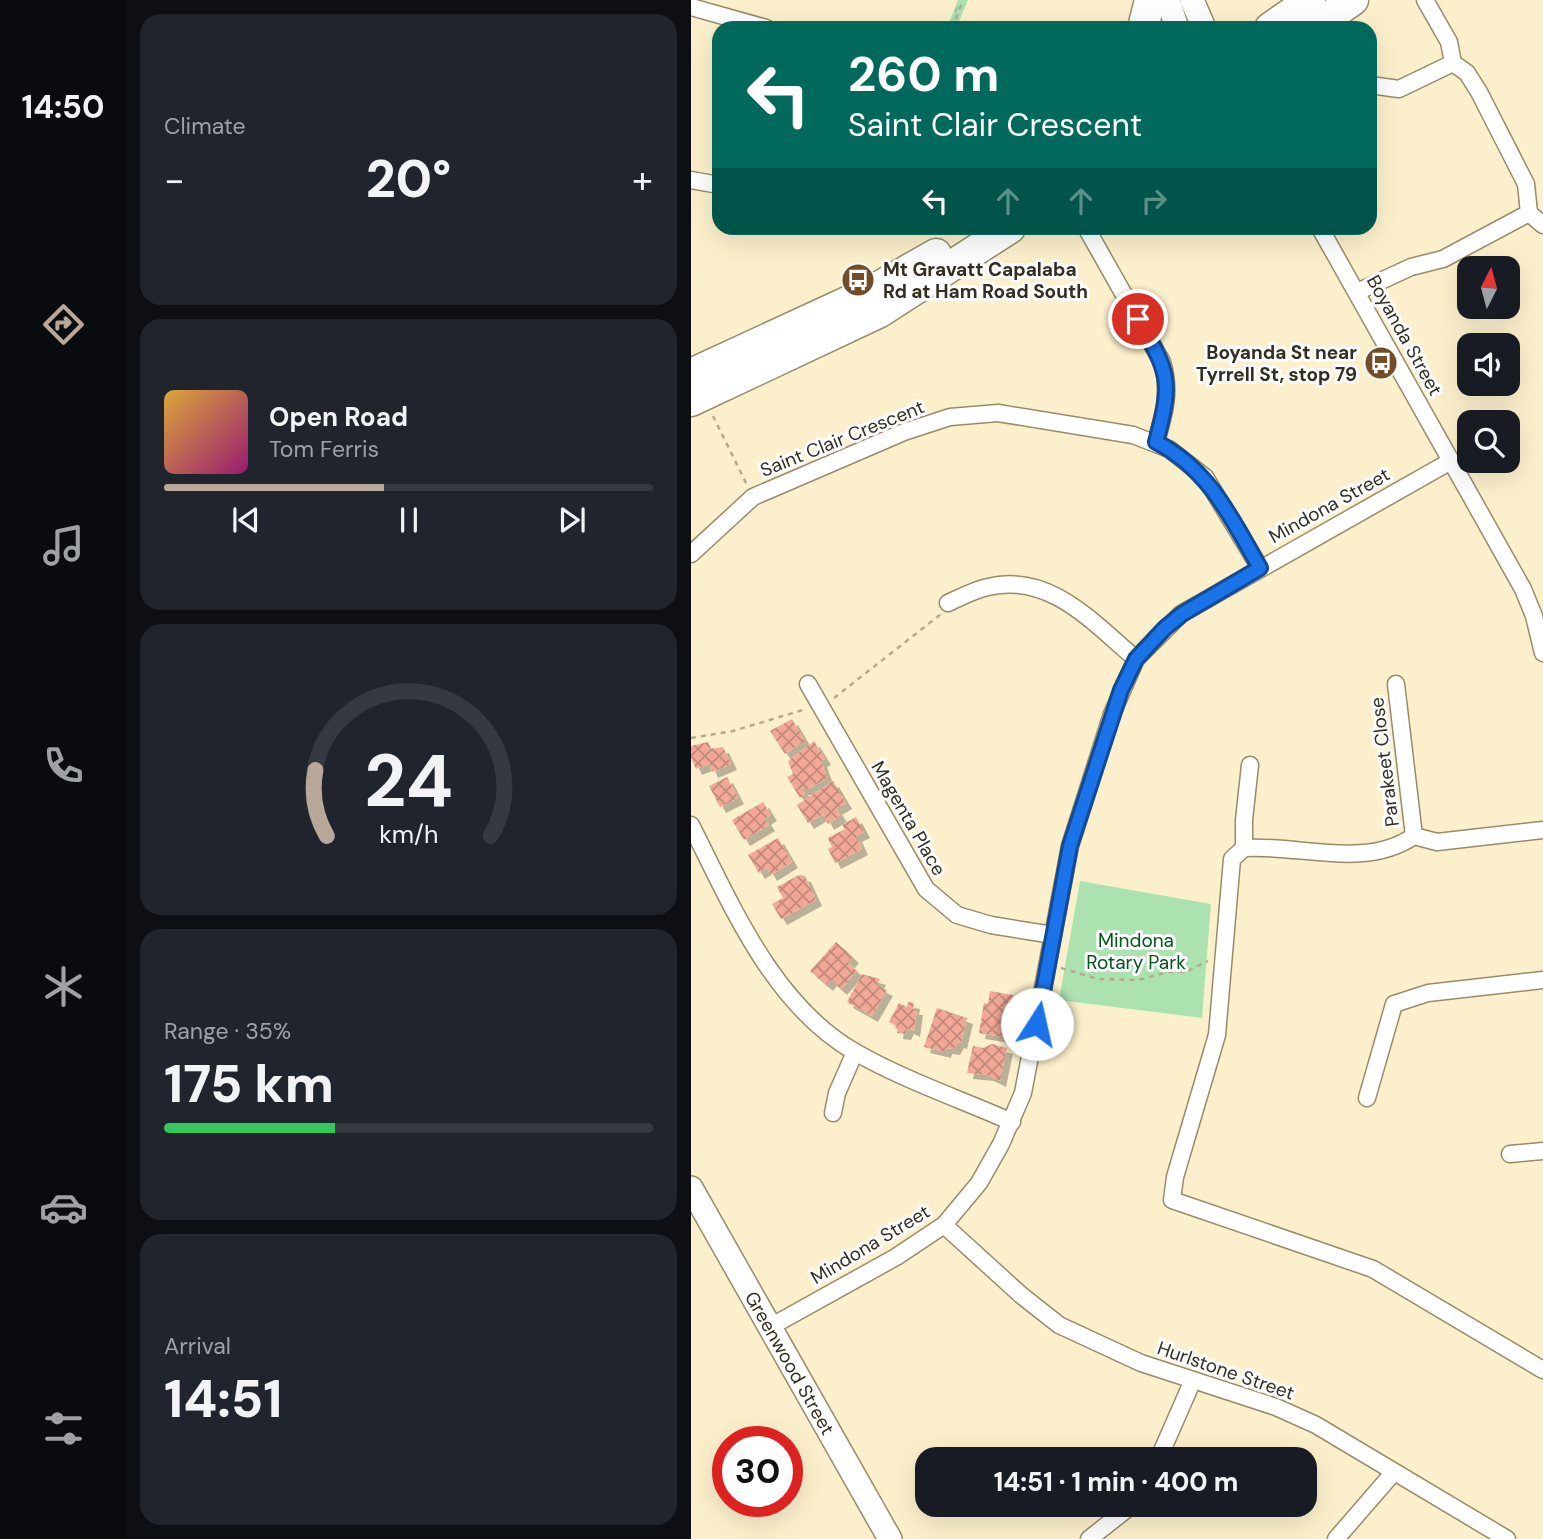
<!DOCTYPE html>
<html lang="en">
<head>
<meta charset="utf-8">
<style>
  :root { --surface:#171b24; --page:#20242c; --text:#f1f3f6; --muted:#9ea1a6; --line:#363941; --accent:#b8a899 }
  body { margin:0; font-family:"DM Sans",sans-serif; background:var(--page); color:var(--text); height:100vh; display:flex; flex-direction:column; font-size:26px; white-space:nowrap }
  * { box-sizing:border-box; margin:0 }
  p { font-size:23px; color:var(--muted) }
  .icon { flex:none; width:38px; height:38px; fill:none; stroke:currentColor; stroke-width:2; stroke-linecap:round; stroke-linejoin:round }
  .map { position:relative; flex:1; overflow:hidden }
  .drawer { display:flex; flex-direction:column; gap:14px; padding:14px; background:#0d0f14; width:565px }
  .drawer>* { flex:none }
  .top-card { position:absolute; left:21px; top:21px; width:665px; height:214px; border-radius:21px; box-shadow:0 7px 28px #0002; background:#00695c; color:#fff; overflow:hidden }
  .needle { width:46px; rotate:6deg }
  .buttons { position:absolute; left:766px; top:256px; display:grid; gap:14px }
  .buttons a { display:grid; place-items:center; width:63px; height:63px; border-radius:14px; background:var(--surface); box-shadow:0 7px 28px #0002; font-size:35px }
  .speed { position:absolute; left:21px; top:1426px; display:flex; gap:14px; font-size:35px; font-weight:700; text-align:center }
  .speed>* { display:grid; place-content:center; width:91px; height:91px; border-radius:50%; background:var(--surface); box-shadow:0 7px 28px #0002; line-height:1 }
  .speed .limit { border:10px solid #d22; background:#fff; color:#111 }
  .pin { position:absolute; display:grid; place-items:center; width:60px; height:60px; color:#fff; margin:-30px; border:4px solid #fff; border-radius:50%; box-shadow:0 2px 7px #0007 }
  .me { position:absolute; width:77px; margin:-38px; rotate:10deg; stroke-linejoin:round; filter:drop-shadow(0 0 5px #0008) }
  .turn { display:flex; align-items:center; gap:24px; height:147px; padding:0 21px; font-size:32px }
  .turn .icon { width:91px; height:91px; stroke-width:2.5 }
  .turn b { display:block; font-size:49px; line-height:60px }
  .lanes { display:flex; align-items:center; height:66px; padding:0 21px; background:#0003; justify-content:center; gap:35px; direction:ltr }
  .lanes .off { opacity:.35 }
  .big { font-size:52px; font-weight:800; line-height:1.1 }
  .drawer .card { flex:1; display:flex; flex-direction:column; justify-content:center; gap:10px; min-width:0; padding:0 24px; border-radius:21px; background:var(--page) }
  .drawer .dial { align-items:center; gap:0 }
  .dial svg { height:182px; overflow:visible; fill:none; stroke:var(--line); stroke-width:7; stroke-linecap:round; text-anchor:middle }
  .dial text { fill:var(--text); stroke:none }
  .song { display:flex; align-items:center; gap:21px }
  .cover { width:84px; height:84px; border-radius:10px; background:linear-gradient(135deg,hsl(40 70% 55%),hsl(320 70% 35%)) }
  .played { height:7px; border-radius:4px; background:linear-gradient(90deg,var(--accent) 45%,var(--line) 45%) }
  .keys { display:flex; justify-content:space-around; direction:ltr }
  .heat { display:flex; justify-content:space-between; align-items:center; font-size:38px; direction:ltr }
  .charge { height:10px; border-radius:5px; background:linear-gradient(90deg,#34c759 35%,var(--line) 0) }
  .trip { position:absolute; left:224px; top:1447px; width:402px; height:70px; border-radius:21px; background:var(--surface); box-shadow:0 7px 28px #0002; font-weight:800; line-height:70px; text-align:center }
  main { display:flex; flex:1; min-height:0 }
  .dock { display:flex; flex-direction:column; width:126px; justify-content:space-around; align-items:center; background:#090b0e; color:var(--muted) }
  .dock .icon { width:49px; height:49px }
  .dock .on { color:var(--accent) }
  .dock b { font-size:32px; color:var(--text) }
  .map>svg:first-child { display:block }
  .grass { fill:url(#grass-tufts) }
  .green { fill:#ace2af }
  .building { fill:url(#building-cross-hatch); filter:url(#shadow) }
  .lines { fill:none; stroke-linecap:round; stroke-linejoin:round }
  .street-casing { stroke:#978b6a; stroke-width:19 }
  .secondary-casing { stroke:#978b6a; stroke-width:26 }
  .highway-casing { stroke:#978b6a; stroke-width:33 }
  .path { stroke:#b4ab8f; stroke-width:2.5; stroke-dasharray:5 5; stroke-linecap:butt }
  .street { stroke:#fff; stroke-width:16 }
  .secondary { stroke:#fff; stroke-width:23 }
  .highway { stroke:#fff; stroke-width:30 }
  .route-casing { stroke:#114b97; stroke-width:18 }
  .route { stroke:#1a73e8; stroke-width:12 }
  .labels { text-anchor:middle; stroke-width:6; stroke-linejoin:round; paint-order:stroke }
  .poi-label { font-size:19px; font-weight:bold; fill:#332e21; stroke:#fdfdfd; text-anchor:start }
  .street-label { font-size:19px; fill:#332e21; stroke:#fdfdfd }
  .park-label { font-size:19px; fill:#005618; stroke:#fdfdfd }
</style>
</head>
<body>
<main>
<nav class="dock">
<b>14:50</b>
<svg class="icon on" aria-label="directions" viewBox="0 0 24 24"><path d="M12 3l9 9-9 9-9-9zM9 14v-3h6M13 9l2 2-2 2"/></svg>
<svg class="icon" aria-label="music" viewBox="0 0 24 24"><path d="M9 18V5l10-2v13"/><circle cx="6" cy="18" r="3"/><circle cx="16" cy="16" r="3"/></svg>
<svg class="icon" aria-label="phone" viewBox="0 0 24 24"><path d="M5 4h4l2 5-3 2q2 4 5 5l2-3 5 2v4C11 20 4 13 5 4z"/></svg>
<svg class="icon" aria-label="climate" viewBox="0 0 24 24"><path d="M12 3v18M4 7l16 10M4 17L20 7"/></svg>
<svg class="icon" aria-label="car" viewBox="0 0 24 24"><path d="M5 17H2v-5l4-1 3-4h7l3 4 3 1v5h-3M9 17h6M6 11h13"/><circle cx="7" cy="17" r="2"/><circle cx="17" cy="17" r="2"/></svg>
<svg class="icon" aria-label="filters" viewBox="0 0 24 24"><path d="M4 7h16M4 17h16"/><circle cx="9" cy="7" r="2"/><circle cx="15" cy="17" r="2"/></svg>
</nav>
<section class="drawer">
<div class="card"><p>Climate</p>
<div class="heat"><a>−</a><b class="big">20°</b><a>+</a></div>
</div>
<div class="card">
<div class="song"><i class="cover"></i><div><b>Open Road</b><p>Tom Ferris</p></div></div>
<div class="played"></div>
<div class="keys"><svg class="icon" aria-label="previous" viewBox="0 0 24 24"><path d="M18 5L8 12l10 7zM5 5v14"/></svg><svg class="icon" aria-label="pause" viewBox="0 0 24 24"><path d="M8 5v14M16 5v14"/></svg><svg class="icon" aria-label="next" viewBox="0 0 24 24"><path d="M6 5l10 7-10 7zM19 5v14"/></svg></div>
</div>
<div class="card dial"><svg viewBox="0 0 100 80">
<path d="M14 69A42 42 0 1 1 86 69"/>
<path d="M14 69A42 42 0 0 1 9 40" stroke="#b8a899"/>
<text x="50" y="56" font-size="32" font-weight="700">24</text>
<text x="50" y="72" font-size="11">km/h</text>
</svg></div>
<div class="card"><p>Range · 35%</p><b class="big">175 km</b><div class="charge"></div></div>
<div class="card"><p>Arrival</p><b class="big">14:51</b></div>
</section>
<div class="map">
<svg width="852" height="1539" viewBox="0 0 852 1539">
  <defs>
    <pattern id="grass-tufts" width="24" height="20" patternUnits="userSpaceOnUse" patternTransform="scale(1.75)"><rect width="24" height="20" fill="#ace2af"/><path d="M3 7l-1-3M5 7V3M7 7l1-3M15 17l-1-3M17 17v-4M19 17l1-3" fill="none" stroke="#94c296"/></pattern>
    <pattern id="building-cross-hatch" width="8" height="8" patternUnits="userSpaceOnUse" patternTransform="scale(1.75)"><rect width="8" height="8" fill="#f1a897"/><path d="M0 0l8 8M0 8l8-8" fill="none" stroke="#c4897b"/></pattern>
    <filter id="shadow"><feDropShadow dx="6" dy="6" stdDeviation="0" flood-color="#0004"/></filter>
  </defs>
  <rect width="100%" height="100%" fill="#fcf0cc"/>
  <path class="grass" d="M267,0H277L265,28H256Z"/>
  <path class="green" d="M389,881L520,904L511,1018L368,1000Z"/>
  <g class="building">
    <path d="M101,719L114,741L94,754L79,731Z"/>
    <path d="M123,741L134,759L130,761L136,778L117,789H111L115,795L109,798L96,777L102,774L97,761Z"/>
    <path d="M17,742L20,749L32,747L40,764L21,772L18,764L5,769L0,758V746Z"/>
    <path d="M36,777L47,798L29,807L18,786Z"/>
    <path d="M142,781L155,803L145,809L150,816L137,824L132,814L117,823L106,805Z"/>
    <path d="M72,802L80,815L74,819L78,825L53,840L41,820Z"/>
    <path d="M165,817L173,832L165,836L171,849L144,863L137,849L141,847L137,838L154,829L151,825Z"/>
    <path d="M87,838L101,862L80,875L76,868L68,873L57,855Z"/>
    <path d="M108,875L114,876L125,900L90,919L81,904L92,898L86,887Z"/>
    <path d="M145,942L162,957L157,963L166,971L150,989L140,980L136,985L119,971Z"/>
    <path d="M171,974L189,979L186,985L196,990L181,1016L156,1002Z"/>
    <path d="M299,991L322,995L319,1038L288,1033L293,1003L297,1004Z"/>
    <path d="M217,1002L223,1003L222,1009H226L223,1031L217,1028L214,1034L206,1033L207,1027L198,1022L208,1003L216,1007Z"/>
    <path d="M246,1008L276,1018L270,1043L267,1042L263,1049L255,1048L254,1052L233,1047Z"/>
    <path d="M301,1044L316,1048L309,1081L297,1075L276,1073L282,1046L292,1048Z"/>
  </g>
  <g class="lines">
    <defs>
      <g id="street">
        <path d="M734,0L758,42L762,63L776,73L788,92L835,184L838,213L852,225"/>
        <path d="M0,7L75,28"/>
        <path d="M679,85L708,89L762,63"/>
        <path d="M0,180L28,185"/>
        <path d="M629,228L832,589L843,616L852,653"/>
        <path d="M397,231L471,362C480,391 473,414 465,442"/>
        <path d="M666,292L720,267L752,259L838,213"/>
        <path d="M0,554L62,497L213,432L259,417L307,413L442,435L478,449L514,477L569,568"/>
        <path d="M257,603C270,597 283,590 297,587C359,572 402,623 445,659"/>
        <path d="M117,684L235,889L266,915L300,925L362,935"/>
        <path d="M705,684L723,836"/>
        <path d="M0,825C41,906 82,1005 164,1052C213,1080 269,1099 321,1122"/>
        <path d="M852,830L746,842L723,836C674,870 608,844 553,848L541,859L526,1035L484,1177L481,1200L682,1269L852,1370"/>
        <path d="M553,848V820L559,765"/>
        <path d="M676,1098L703,1004L737,993L852,980"/>
        <path d="M142,1113L146,1093L164,1052"/>
        <path d="M819,1154L852,1151"/>
        <path d="M253,1225L330,1295L368,1325L450,1363L585,1407L625,1425L816,1539"/>
        <path d="M79,1327L205,1257L253,1225L288,1183L310,1144L332,1093L379,846L421,714L445,659L490,614L760,461"/>
        <path d="M467,1460L502,1380"/>
        <path d="M398,1539L441,1505"/>
        <path d="M645,1539L703,1472"/>
      </g>
      <g id="secondary">
        <path d="M477,0L486,28"/>
        <path d="M501,0L513,28"/>
        <path id="s1" d="M0,1188L199,1539"/>
      </g>
      <g id="highway">
        <path d="M452,28L459,0"/>
        <path d="M579,28L619,0"/>
        <path d="M622,28L662,0"/>
        <path d="M0,374L182,290L245,254"/>
        <path d="M0,401L189,312L319,228"/>
      </g>
    </defs>
    <use href="#street" class="street-casing"/>
    <use href="#secondary" class="secondary-casing"/>
    <use href="#highway" class="highway-casing"/>
    <g class="path">
      <path d="M261,28L272,0"/>
      <path d="M375,228L376,231H383"/>
      <path d="M22,416L56,485"/>
      <path d="M143,698L250,614"/>
      <path d="M0,738L42,731L115,709"/>
      <path d="M370,968L407,979L447,980L477,972H494L517,961"/>
    </g>
    <use href="#street" class="street"/>
    <use href="#secondary" class="secondary"/>
    <use href="#highway" class="highway"/>
  </g>
  <g class="lines">
    <defs>
      <path id="route" d="M346,1024L379,846L430,690L445,659L474,628L491,614L569,568C541,519 518,469 465,442C482,380 478,373 447,319"/>
    </defs>
    <use href="#route" class="route-casing"/>
    <use href="#route" class="route"/>
  </g>
  <defs>
    <symbol id="bus-disc" viewBox="-11 -11 22 22"><circle r="9.5" fill="#724d28" stroke="#fdfdfd"/><path d="M-5-6H5V4H4V6H2V4H-2V6H-4V4H-5ZM-3.5-4V0h7V-4ZM-3.5 1.2v1.5H-2V1.2ZM2 1.2v1.5H3.5V1.2Z" fill="#fff"/></symbol>
  </defs>
  <g fill-rule="evenodd">
    <use href="#bus-disc" x="148" y="261" width="38" height="38"/>
    <use href="#bus-disc" x="671" y="344" width="38" height="38"/>
  </g>
  <g class="labels">
    <g class="poi-label">
      <text x="192" y="276">Mt Gravatt Capalaba<tspan x="192" dy="22">Rd at Ham Road South</tspan></text>
      <text x="666" y="359" text-anchor="end">Boyanda St near<tspan x="666" dy="22">Tyrrell St, stop 79</tspan></text>
    </g>
    <g class="street-label">
      <text transform="translate(714 335) rotate(61)" y="7">Boyanda Street</text>
      <text transform="translate(151 438) rotate(-22)" y="7">Saint Clair Crescent</text>
      <text transform="translate(638 505) rotate(-29)" y="7">Mindona Street</text>
      <text transform="translate(693 762) rotate(-97)" y="7">Parakeet Close</text>
      <text transform="translate(218 818) rotate(60)" y="7">Magenta Place</text>
      <text transform="translate(179 1244) rotate(-31)" y="7">Mindona Street</text>
      <text dy="7" stroke="none"><textPath href="#s1" startOffset="201">Greenwood Street</textPath></text>
      <text transform="translate(535 1370) rotate(19)" y="7">Hurlstone Street</text>
    </g>
    <g class="park-label">
      <text x="445" y="947">Mindona<tspan x="445" dy="22">Rotary Park</tspan></text>
    </g>
  </g>
</svg>
<div class="buttons">
<a><svg class="needle" viewBox="-14 -14 28 28"><path d="M0-13l5 13h-10z" fill="#e53935"/><path d="M0 13l5-13h-10z" fill="#9ea1a6"/></svg></a>
<a><svg class="icon" aria-label="sound" viewBox="0 0 24 24"><path d="M4 9h4l5-4v14l-5-4H4zM17 9q2 3 0 6"/></svg></a>
<a><svg class="icon" aria-label="search" viewBox="0 0 24 24"><circle cx="10" cy="10" r="6"/><path d="M15 15l6 6"/></svg></a>
</div>
<div class="speed"><div class="limit">30</div></div>
<div class="pin" style="left:447px;top:319px;background:#d93025"><svg class="icon" aria-label="arrive" viewBox="0 0 24 24"><path d="M6 21V4h12l-3 4 3 4H6"/></svg></div>
<svg class="me" style="left:346px;top:1024px" viewBox="-20 -20 40 40"><circle r="19" fill="#fff"/><path d="M0-13L10 11 0 6-10 11z" fill="#1a73e8"/></svg>
<div class="trip">14:51 · 1 min · 400 m</div>
<div class="top-card">
<div class="turn"><svg class="icon" aria-label="left" viewBox="0 0 24 24"><path d="M17 20v-9H6M10 6l-5 5 5 5"/></svg><div><b>260 m</b>Saint Clair Crescent</div></div>
<div class="lanes"><svg class="icon" aria-label="left" viewBox="0 0 24 24"><path d="M17 20v-9H6M10 6l-5 5 5 5"/></svg><svg class="icon off" aria-label="ahead" viewBox="0 0 24 24"><path d="M12 20V5M6 11l6-6 6 6"/></svg><svg class="icon off" aria-label="ahead" viewBox="0 0 24 24"><path d="M12 20V5M6 11l6-6 6 6"/></svg><svg class="icon off" aria-label="right" viewBox="0 0 24 24"><path d="M7 20v-9h11M14 6l5 5-5 5"/></svg></div>
</div>
</div>
</main>
</body>
</html>
